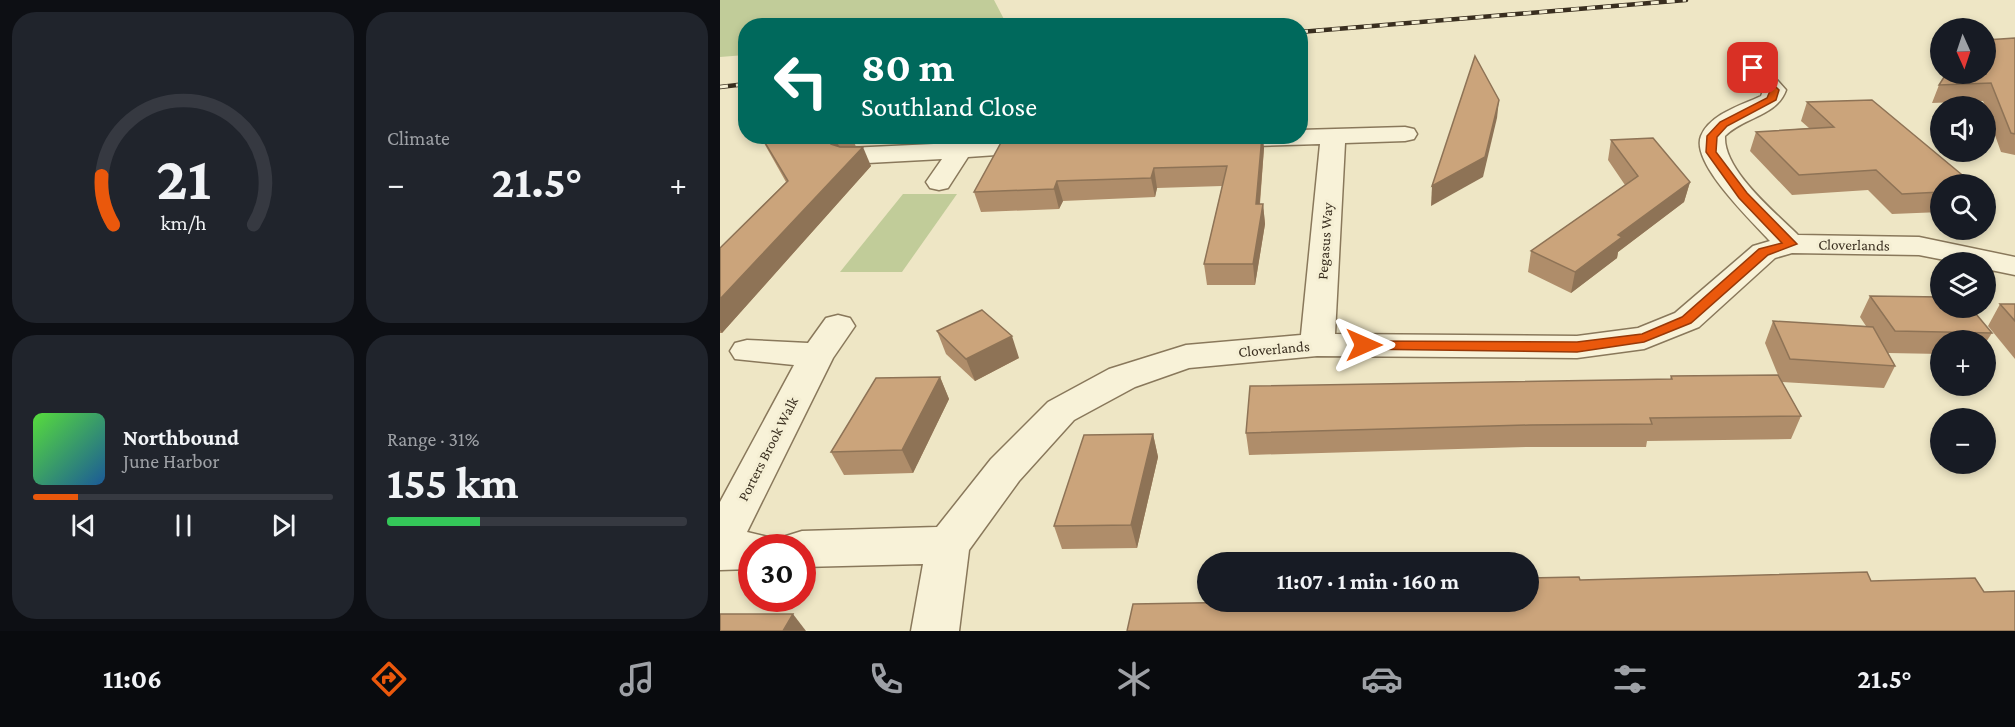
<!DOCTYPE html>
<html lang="en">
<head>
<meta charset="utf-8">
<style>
  :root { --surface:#171b24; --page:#20242c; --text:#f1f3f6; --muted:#9ea1a6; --line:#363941; --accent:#ea580c }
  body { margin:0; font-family:"Crimson Pro",serif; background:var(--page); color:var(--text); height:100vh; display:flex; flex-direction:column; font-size:22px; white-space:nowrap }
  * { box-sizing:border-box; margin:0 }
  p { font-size:20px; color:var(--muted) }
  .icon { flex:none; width:33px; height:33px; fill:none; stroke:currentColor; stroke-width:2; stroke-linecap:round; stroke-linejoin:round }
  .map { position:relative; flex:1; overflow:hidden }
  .panel { display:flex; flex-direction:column; gap:12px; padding:12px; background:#0d0f14; width:720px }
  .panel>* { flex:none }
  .hud { position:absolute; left:18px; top:18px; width:570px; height:126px; border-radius:24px; box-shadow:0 3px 9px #0003; background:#00695c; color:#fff; overflow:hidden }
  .needle { width:39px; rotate:177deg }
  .fabs { position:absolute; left:1210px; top:18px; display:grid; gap:12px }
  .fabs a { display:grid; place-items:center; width:66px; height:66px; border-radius:50%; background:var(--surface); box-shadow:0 3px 9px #0003; font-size:30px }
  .speed { position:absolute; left:18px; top:534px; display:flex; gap:12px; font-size:30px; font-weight:700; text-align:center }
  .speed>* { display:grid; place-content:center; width:78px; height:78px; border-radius:50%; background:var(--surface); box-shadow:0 3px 9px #0003; line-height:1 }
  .speed .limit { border:9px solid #d22; background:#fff; color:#111 }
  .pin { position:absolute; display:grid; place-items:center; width:51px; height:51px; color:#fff; margin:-26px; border-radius:12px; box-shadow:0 3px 9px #0006 }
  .me { position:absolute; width:66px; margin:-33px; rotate:90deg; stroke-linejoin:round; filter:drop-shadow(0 0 4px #0008) }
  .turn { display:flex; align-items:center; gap:21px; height:126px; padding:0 24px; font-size:27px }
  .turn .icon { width:78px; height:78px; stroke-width:2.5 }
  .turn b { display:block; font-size:42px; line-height:51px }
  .big { font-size:45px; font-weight:700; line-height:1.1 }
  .panel .tile { flex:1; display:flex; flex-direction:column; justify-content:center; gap:9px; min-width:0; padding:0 21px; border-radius:24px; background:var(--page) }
  .panel .dial { align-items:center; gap:0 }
  .dial svg { height:156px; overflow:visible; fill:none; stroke:var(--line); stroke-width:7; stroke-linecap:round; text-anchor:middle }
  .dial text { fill:var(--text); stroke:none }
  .song { display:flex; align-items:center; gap:18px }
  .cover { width:72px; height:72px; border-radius:9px; background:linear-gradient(135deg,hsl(110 70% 55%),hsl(210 70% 35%)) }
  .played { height:6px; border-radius:3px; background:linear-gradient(90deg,var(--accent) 15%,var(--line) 15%) }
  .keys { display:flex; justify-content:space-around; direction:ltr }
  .heat { display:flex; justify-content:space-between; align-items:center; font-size:33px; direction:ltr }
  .charge { height:9px; border-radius:4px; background:linear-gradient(90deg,#34c759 31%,var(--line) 0) }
  .panel .tiles { flex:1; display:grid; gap:12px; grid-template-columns:repeat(2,1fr) }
  .trip { position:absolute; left:477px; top:552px; width:342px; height:60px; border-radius:30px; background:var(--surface); box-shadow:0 3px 9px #0003; font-weight:700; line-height:60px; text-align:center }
  .menu { display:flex; height:96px; justify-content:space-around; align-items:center; background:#090b0e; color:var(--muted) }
  .menu .icon { width:42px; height:42px }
  .menu .selected { color:var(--accent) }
  .menu b { font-size:27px; color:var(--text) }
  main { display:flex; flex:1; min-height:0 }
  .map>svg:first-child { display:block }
  .green { fill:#c1cc99 }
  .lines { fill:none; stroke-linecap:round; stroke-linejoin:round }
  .minor-casing { stroke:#89785b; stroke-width:3 }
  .minor { fill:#f8f2d8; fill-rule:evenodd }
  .rail-casing { stroke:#392e1f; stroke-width:4.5 }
  .rail { stroke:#f5efd4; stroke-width:3; stroke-dasharray:8; stroke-linecap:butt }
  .wall { fill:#af8d6a }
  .shaded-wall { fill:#8e7356 }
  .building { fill:#cba47b; stroke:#8e7356; stroke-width:1.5 }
  .route { fill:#ea580c; stroke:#983908; stroke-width:1.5 }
  .labels { text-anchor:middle; stroke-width:6; stroke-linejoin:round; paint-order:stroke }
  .street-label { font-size:15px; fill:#392e1f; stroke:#f5efd4 }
</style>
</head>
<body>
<main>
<section class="panel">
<div class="tiles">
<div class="tile dial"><svg viewBox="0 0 100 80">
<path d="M14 69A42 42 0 1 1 86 69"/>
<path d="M14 69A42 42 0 0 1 8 44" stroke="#ea580c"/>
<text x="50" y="56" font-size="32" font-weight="700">21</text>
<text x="50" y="72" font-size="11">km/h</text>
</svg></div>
<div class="tile"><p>Climate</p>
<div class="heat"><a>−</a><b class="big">21.5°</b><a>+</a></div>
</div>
<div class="tile">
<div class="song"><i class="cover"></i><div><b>Northbound</b><p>June Harbor</p></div></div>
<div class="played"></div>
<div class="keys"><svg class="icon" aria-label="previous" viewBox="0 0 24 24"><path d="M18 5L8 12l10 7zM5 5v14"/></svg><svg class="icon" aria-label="pause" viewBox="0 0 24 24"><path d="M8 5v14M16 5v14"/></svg><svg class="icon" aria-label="next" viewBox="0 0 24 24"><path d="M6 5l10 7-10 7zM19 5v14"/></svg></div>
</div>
<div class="tile"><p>Range · 31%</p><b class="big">155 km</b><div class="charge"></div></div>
</div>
</section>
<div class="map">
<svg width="1295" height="631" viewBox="0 0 1295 631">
  <rect width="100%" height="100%" fill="#eee6c5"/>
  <g class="green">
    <path d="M0,0H274L287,25L26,26L25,55L0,57Z"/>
    <path d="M183,194H237L182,272H120Z"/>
  </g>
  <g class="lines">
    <defs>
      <g id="minor">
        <path d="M1033,61L1041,62L1066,90C1057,116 1024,117 1005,136C1003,170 1055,212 1078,235L1199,237L1295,257V275L1266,269V262H1235L1199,255L1072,253L1055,258L979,327L924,349L857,358L597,356L469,368L415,387L354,420L299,481L249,550L239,631H191L203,564L82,567V548H61L66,536L82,531L217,527L271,459L328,402L389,369L466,345L581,335L600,144L500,147L491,145L488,140L490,136H580V130L685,127L694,129L697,134L694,139L685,141L625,143L615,334L857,336L918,328L955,313L1033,246L1050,241C1033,222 970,163 981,136C990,114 1022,105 1041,96L1043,91L1022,67L1025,62Z"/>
        <path d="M322,139L331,141L334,146L331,151L248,157L228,188L219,190L210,188L206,182L222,159L129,164L120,161L116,156L120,151L129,148Z"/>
        <path d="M118,315L130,318L135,326L113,358L27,532L48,537L53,548H32V569L0,570V502L74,365L15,359L10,351L15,343L27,340L88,343L106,318Z"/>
      </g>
    </defs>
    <use href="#minor" class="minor-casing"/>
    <use href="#minor" class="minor"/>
    <defs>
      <g id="rail">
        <path d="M580,32L966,0"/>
        <path d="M0,87L26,84"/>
      </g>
    </defs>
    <use href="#rail" class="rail-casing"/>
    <use href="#rail" class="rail"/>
  </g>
  <g class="wall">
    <path d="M1295,38V155L1281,152L1266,110V106H1265L1263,101L1212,103L1219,85Z"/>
    <path d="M1087,102L1221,184V212L1172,214L1148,190L1072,195L1030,151L1036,132L1089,128L1081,121Z"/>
    <path d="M40,136H132L136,147L151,166L2,333H0V248L66,182Z"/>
    <path d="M300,136H323L300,138Z"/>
    <path d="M891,140L970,182L964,202L898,252L897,258L851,293L808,272L811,251L905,185L888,160Z"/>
    <path d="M544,148L540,204H543L545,224L535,285H487L484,264L502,186L437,188L435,197L343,201L339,209L261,212L254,192Z"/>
    <path d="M1150,296L1272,333L1266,342V340H1221V354L1168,353L1175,366L1164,388L1062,382L1081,416L1071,439L927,441L926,447H806L529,455L526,433L950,380L951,376L1058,375L1045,343L1053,321L1146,326L1140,317Z"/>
    <path d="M1280,304H1295V359L1268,326Z"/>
    <path d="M217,331L299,358L255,381L226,354Z"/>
    <path d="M220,377L229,399L193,473L124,475L111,452Z"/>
    <path d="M433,434L438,457L417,548L342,549L334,526Z"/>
  </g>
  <g class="shaded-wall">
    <path d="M779,100L777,118L763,177L711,206L712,186Z"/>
    <path d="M107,136H115L120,149L114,157L106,138Z"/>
    <path d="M542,136H543L544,148L538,224L536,204Z"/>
    <path d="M143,147L151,166L2,333L0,330V299Z"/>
    <path d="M434,168L437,188L435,197L431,178Z"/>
    <path d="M337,181L343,201L339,209L334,189Z"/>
    <path d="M970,182L964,202L898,252L897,258L851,293L855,272L898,235Z"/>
    <path d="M543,204L545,224L535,285L533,264Z"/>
    <path d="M292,336L299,358L255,381L246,359Z"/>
    <path d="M220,377L229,399L193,473L182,450Z"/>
    <path d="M433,434L438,457L417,548L411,525Z"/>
    <path d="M73,614L86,631H63Z"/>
  </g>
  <g class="building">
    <path d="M1295,38V134L1291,133L1271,83L1219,85L1226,74H1266V40Z"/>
    <path d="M755,56L779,100L765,157L712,186Z"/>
    <path d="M1152,100L1253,184H1221V192L1182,194L1156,170L1079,175L1036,132L1114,127L1087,102Z"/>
    <path d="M41,136H107L106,138L111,144L120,147H143L0,299V248L68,181Z"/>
    <path d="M360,136H542L536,204H543L533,264H484L507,166L434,168L431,178L337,181L334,189L254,192L283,139Z"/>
    <path d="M933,138L970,182L898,235L902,237L855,272L811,251L918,176L891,140Z"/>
    <path d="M1150,296L1221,297V308H1251L1272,333L1175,331Z"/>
    <path d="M1280,304H1295V321Z"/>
    <path d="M262,310L292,336L246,359L217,331Z"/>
    <path d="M1053,321L1153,327L1175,366L1070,359Z"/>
    <path d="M1058,375L1081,416L930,418L932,424L810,425L526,433L530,386L952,379L951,376Z"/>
    <path d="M220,377L182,450L111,452L156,378Z"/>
    <path d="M433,434L411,525L334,526L364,435Z"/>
    <path d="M1147,572L1151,581L1255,578L1264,592L1295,591V631H407L413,604L531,602H808V578L859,577L860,580Z"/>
    <path d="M0,614H73L63,631H0Z"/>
  </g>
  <path class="route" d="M1033,65L1059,90L1056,100L1007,126L997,137L996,152L1027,193L1077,244L1048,255L971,323L924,342L857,352L639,349V342L644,341L857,342L922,334L962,317L1039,249L1062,243L1019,198L986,152L987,136L1000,122L1047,98L1050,91L1028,68Z"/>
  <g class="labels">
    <g class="street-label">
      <text transform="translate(605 241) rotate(-86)" y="5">Pegasus Way</text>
      <text transform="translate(1134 245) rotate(1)" y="5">Cloverlands</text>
      <text transform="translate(554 349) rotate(-5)" y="5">Cloverlands</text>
      <text transform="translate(48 449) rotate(-63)" y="5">Porters Brook Walk</text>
    </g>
  </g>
</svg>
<div class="fabs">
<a><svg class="needle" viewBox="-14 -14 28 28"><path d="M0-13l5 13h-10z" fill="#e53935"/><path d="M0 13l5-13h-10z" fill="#9ea1a6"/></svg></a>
<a><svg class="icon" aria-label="sound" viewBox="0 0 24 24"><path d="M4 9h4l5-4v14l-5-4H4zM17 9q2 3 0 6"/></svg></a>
<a><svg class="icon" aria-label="search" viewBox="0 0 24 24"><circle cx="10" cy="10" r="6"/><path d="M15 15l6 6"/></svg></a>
<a><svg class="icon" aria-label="layers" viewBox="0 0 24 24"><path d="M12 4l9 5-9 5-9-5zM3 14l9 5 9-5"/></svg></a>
<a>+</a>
<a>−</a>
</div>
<div class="speed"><div class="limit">30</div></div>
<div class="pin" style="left:1033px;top:68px;background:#d93025"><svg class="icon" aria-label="arrive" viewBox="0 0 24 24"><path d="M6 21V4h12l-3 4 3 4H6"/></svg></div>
<svg class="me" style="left:644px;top:345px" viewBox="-20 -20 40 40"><path d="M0-17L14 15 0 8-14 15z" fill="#ea580c" stroke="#fff" stroke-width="4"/></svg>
<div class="trip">11:07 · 1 min · 160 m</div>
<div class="hud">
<div class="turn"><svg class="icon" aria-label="left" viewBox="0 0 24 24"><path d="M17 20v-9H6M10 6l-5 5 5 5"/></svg><div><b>80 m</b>Southland Close</div></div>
</div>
</div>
</main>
<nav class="menu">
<b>11:06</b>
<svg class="icon selected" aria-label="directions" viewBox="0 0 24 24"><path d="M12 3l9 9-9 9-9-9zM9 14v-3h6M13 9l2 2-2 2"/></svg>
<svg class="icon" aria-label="music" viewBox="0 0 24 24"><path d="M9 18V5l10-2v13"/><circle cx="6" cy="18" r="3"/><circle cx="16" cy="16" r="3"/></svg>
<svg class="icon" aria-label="phone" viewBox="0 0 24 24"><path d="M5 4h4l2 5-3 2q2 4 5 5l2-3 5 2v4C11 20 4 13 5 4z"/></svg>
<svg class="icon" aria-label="climate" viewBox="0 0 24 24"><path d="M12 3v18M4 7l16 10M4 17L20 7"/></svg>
<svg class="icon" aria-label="car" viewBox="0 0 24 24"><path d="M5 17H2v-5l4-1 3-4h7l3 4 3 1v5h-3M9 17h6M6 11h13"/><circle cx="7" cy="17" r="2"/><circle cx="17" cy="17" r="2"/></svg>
<svg class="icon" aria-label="filters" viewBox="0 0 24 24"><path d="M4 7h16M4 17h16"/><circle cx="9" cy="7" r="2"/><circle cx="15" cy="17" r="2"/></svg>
<b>21.5°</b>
</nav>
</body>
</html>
